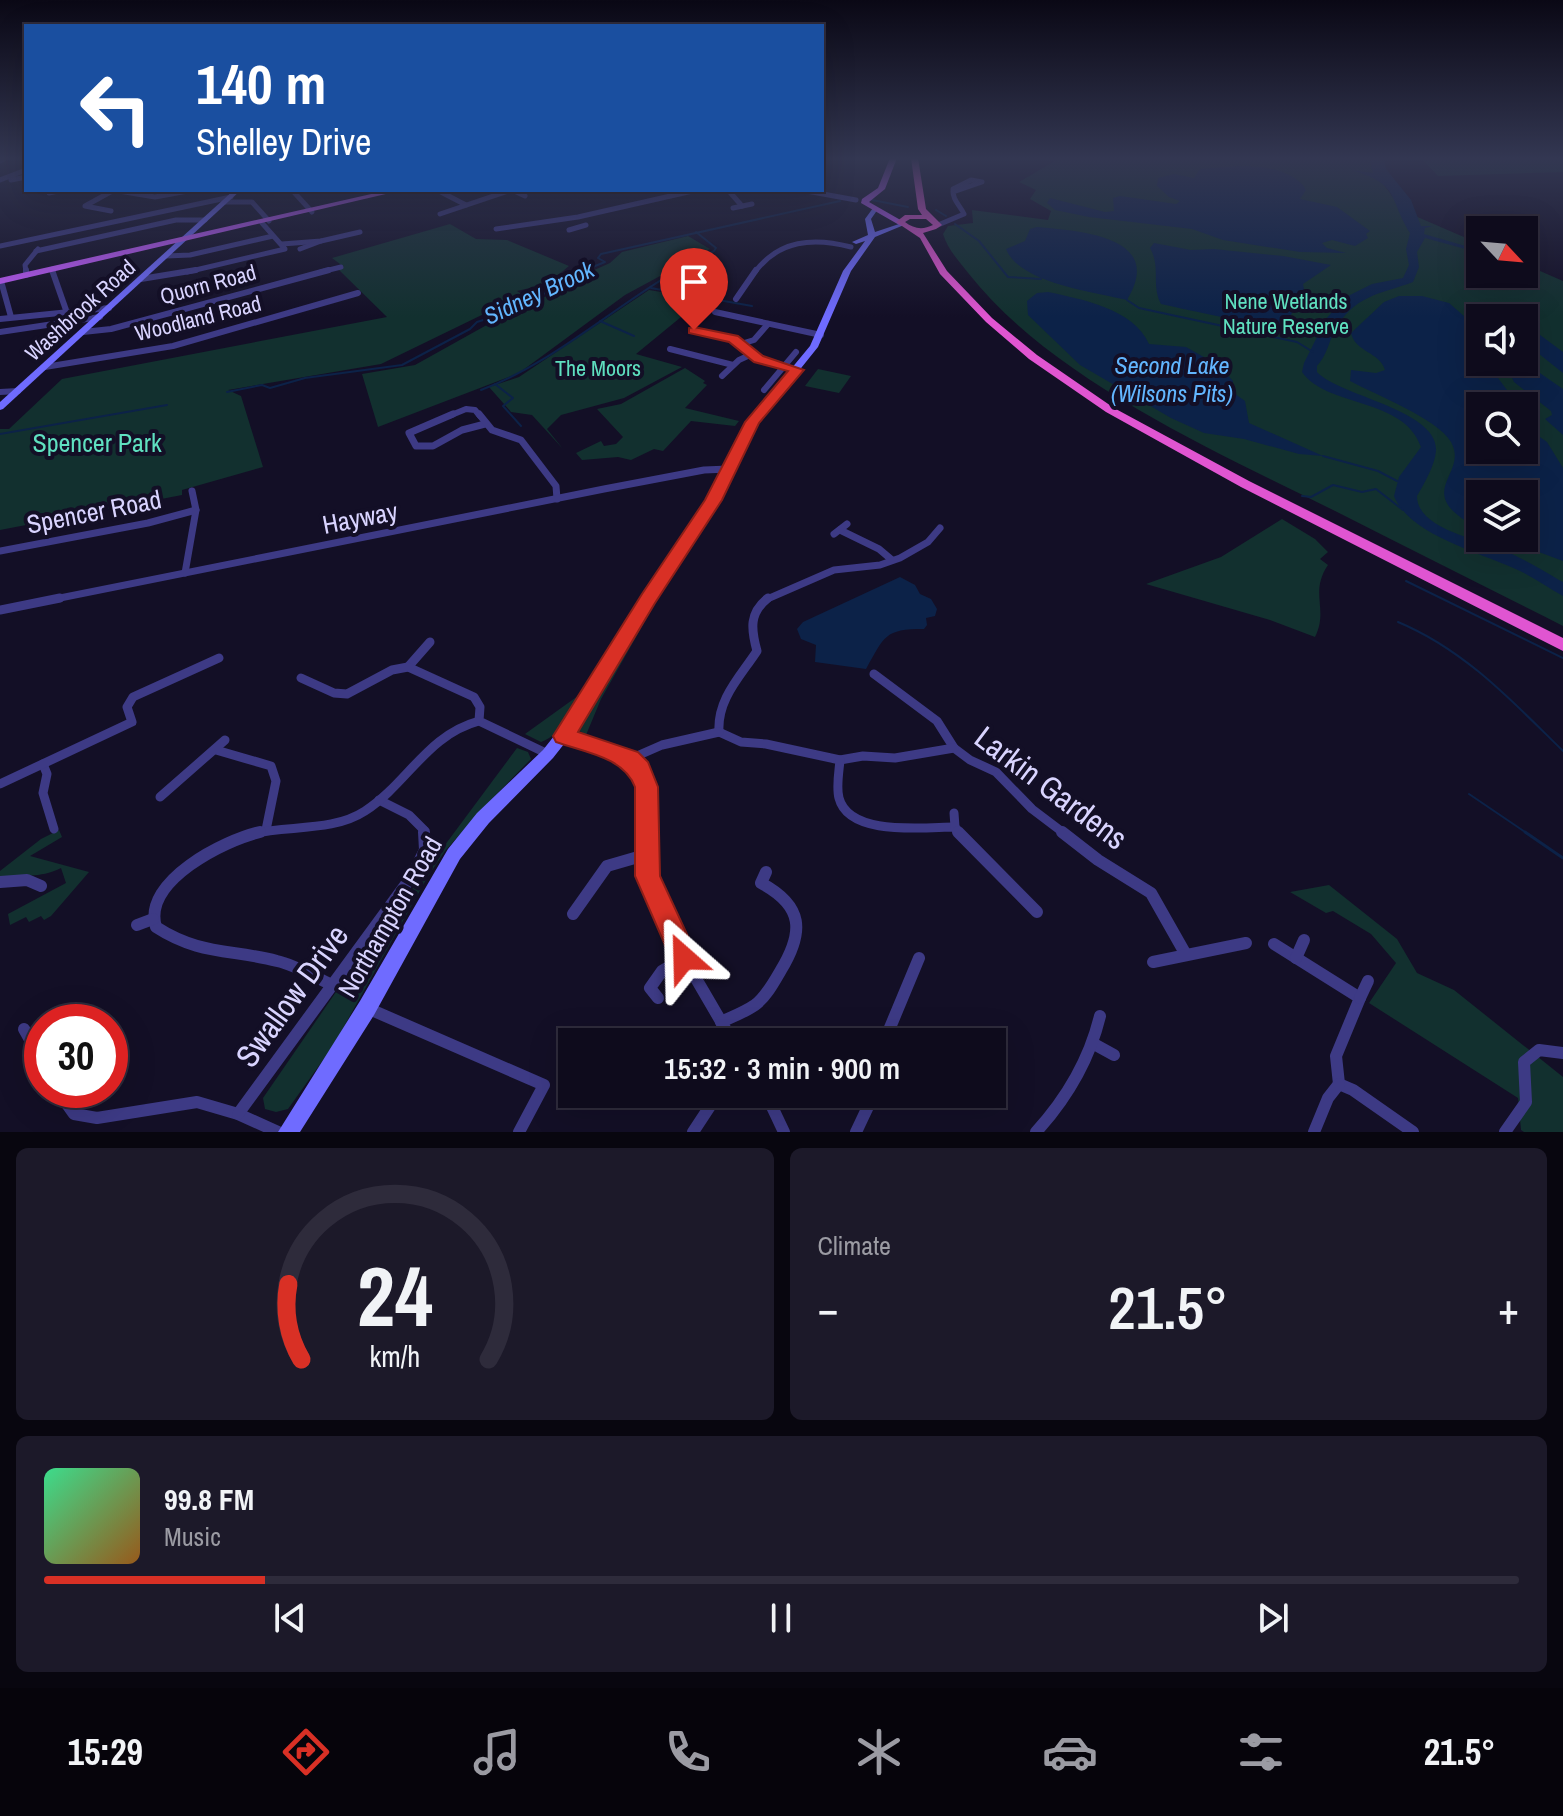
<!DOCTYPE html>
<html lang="en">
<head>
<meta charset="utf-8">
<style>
  :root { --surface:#0e0b1c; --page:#1c1929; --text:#f1f3f6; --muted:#9b9ba3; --line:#2e2b3b; --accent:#d93025 }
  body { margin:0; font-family:"Archivo Narrow",sans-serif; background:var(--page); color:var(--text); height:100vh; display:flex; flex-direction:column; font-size:30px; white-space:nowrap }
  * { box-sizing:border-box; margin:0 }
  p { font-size:26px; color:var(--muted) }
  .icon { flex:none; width:44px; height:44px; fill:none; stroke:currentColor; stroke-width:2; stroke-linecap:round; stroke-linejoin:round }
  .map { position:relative; height:1132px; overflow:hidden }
  .drawer { display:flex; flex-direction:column; gap:16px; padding:16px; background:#08060f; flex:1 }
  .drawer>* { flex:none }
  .guide { position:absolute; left:24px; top:24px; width:800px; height:168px; border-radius:0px; box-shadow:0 8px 32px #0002,0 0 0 2px var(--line); background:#1a4fa0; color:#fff; overflow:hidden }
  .needle { width:52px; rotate:116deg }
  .buttons { position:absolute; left:1466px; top:216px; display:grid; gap:16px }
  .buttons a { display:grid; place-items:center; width:72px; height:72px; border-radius:0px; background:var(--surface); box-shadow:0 8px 32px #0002,0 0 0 2px var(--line); font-size:40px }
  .speed { position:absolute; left:24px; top:1004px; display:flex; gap:16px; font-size:40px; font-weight:700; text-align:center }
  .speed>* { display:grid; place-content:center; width:104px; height:104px; border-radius:50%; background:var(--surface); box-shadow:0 8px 32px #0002,0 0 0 2px var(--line); line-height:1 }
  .speed .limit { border:12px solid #d22; background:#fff; color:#111 }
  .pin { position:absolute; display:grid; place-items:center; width:68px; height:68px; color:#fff; margin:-82px -34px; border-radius:50% 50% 50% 0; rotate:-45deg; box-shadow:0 0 8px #0007 }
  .pin .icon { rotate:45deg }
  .me { position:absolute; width:88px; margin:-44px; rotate:335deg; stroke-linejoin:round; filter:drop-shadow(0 0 6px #0008) }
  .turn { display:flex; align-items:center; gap:28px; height:168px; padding:0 40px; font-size:36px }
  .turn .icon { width:104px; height:104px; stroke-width:2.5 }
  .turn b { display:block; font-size:56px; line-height:68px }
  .big { font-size:60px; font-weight:600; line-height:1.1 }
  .drawer .tile { flex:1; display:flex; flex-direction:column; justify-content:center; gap:12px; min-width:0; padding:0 28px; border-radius:12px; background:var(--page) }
  .drawer .dial { align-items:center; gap:0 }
  .dial svg { height:208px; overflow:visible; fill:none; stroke:var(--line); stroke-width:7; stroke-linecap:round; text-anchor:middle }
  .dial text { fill:var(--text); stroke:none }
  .song { display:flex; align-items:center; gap:24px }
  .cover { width:96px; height:96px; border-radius:12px; background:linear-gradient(135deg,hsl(150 70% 55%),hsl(30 70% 35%)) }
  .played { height:8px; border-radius:4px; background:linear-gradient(90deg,var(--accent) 15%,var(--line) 15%) }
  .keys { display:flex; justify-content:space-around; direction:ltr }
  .heat { display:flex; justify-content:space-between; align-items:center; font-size:44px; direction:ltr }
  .drawer .tiles { flex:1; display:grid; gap:16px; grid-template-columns:1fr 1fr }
  .tile:last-child { grid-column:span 2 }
  .trip { position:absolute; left:558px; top:1028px; width:448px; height:80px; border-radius:0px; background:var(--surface); box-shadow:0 8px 32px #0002,0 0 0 2px var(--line); font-weight:600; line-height:80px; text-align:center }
  .menu { display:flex; height:128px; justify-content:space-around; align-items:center; background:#06040b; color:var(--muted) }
  .menu .icon { width:56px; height:56px }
  .menu .selected { color:var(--accent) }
  .menu b { font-size:36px; color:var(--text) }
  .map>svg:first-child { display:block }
  .green { fill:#12302f; fill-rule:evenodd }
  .water { fill:#0c2248 }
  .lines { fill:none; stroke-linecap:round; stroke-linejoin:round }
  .stream-far1 { stroke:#0c2248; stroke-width:2 }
  .stream { stroke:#0c2248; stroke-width:3 }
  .minor-far4 { stroke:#3d3a85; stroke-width:5 }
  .minor-far3 { stroke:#3d3a85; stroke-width:6 }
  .minor-far2 { stroke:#3d3a85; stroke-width:7 }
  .minor-far1 { stroke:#3d3a85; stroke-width:9 }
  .minor { stroke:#3d3a85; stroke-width:12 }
  .secondary { fill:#6f6bff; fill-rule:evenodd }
  .primary { fill:#c25bff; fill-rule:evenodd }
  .trunk { fill:#e055d1; fill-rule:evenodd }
  .route { fill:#d93025; stroke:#8d1f18; stroke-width:2 }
  .labels { text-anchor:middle; stroke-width:8; stroke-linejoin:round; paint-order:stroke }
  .far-street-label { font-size:22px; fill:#d9d4ff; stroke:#130f26 }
  .far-park-label { font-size:22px; fill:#5fe0c0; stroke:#130f26 }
  .far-water-label { font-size:24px; font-style:italic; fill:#62b6ff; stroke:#130f26 }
  .park-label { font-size:26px; fill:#5fe0c0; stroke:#130f26 }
  .street-label { font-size:26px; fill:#d9d4ff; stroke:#130f26 }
  .near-street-label { font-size:32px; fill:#d9d4ff; stroke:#130f26 }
</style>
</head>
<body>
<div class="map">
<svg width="1563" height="1132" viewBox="0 0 1563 1132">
  <rect width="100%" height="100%" fill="#130f26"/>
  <g class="green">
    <path d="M1060,158H1369C1374,178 1391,189 1399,209L1480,244V274H1524V264L1563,281V626C1490,589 1418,553 1345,516C1224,455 1054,382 969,274C959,261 948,250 943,234L948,226L973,223L972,210L1048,220L1051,211L1030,199L1036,190L1019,182ZM1480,318H1524V362H1480ZM1480,406H1524V450H1480ZM1480,494H1524V538H1480Z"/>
    <path d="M1421,158H1563V172L1438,176Z"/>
    <path d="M450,224L476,239L507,240L569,266L547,284L517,291L523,295L381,364L228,390L241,396L263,467L182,490V495L0,530V429H9L62,379L387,317L338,269L344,267L332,258Z"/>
    <path d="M688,236L710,249L625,295L519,373L378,427L362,374L415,365L528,302L554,294L574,279L610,263L622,252Z"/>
    <path d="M649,290L703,299L636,354L682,367L624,398L561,415L547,429L563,449L532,415L511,412L489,387L519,377Z"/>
    <path d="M685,368L705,381L703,383L707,385L685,408L739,421L735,426L691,421L663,451L654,449L631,460L618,457L582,460L576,453L601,441L604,446L616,444L623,437L597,409L621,404Z"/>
    <path d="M818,369L851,376L839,393L805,386Z"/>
    <path d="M1282,519L1315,539L1328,552L1320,559L1328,565C1309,593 1329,609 1315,637L1270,620L1146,584L1221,557Z"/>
    <path d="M639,621L644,623L601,699L586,735L580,731V722Z"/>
    <path d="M582,693C572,710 562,735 541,742L525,734Z"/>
    <path d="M517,748L528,752L531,759L483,808L445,851L427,878L333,1046L288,1109L276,1112L265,1109L263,1098L338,989Z"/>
    <path d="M59,830L62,837L30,856L89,872L51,916L44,920L41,916L29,922L26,917L10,925L8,914L66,883L61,868C38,879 24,874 0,877V871L41,839Z"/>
    <path d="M1329,885L1397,939L1417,973L1454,990L1563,1077V1132H1524L1521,1130L1518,1098L1369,1003L1396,963L1371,934L1333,911L1326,913L1290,892Z"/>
  </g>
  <g class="water">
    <path d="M1369,158H1384L1386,169L1411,200L1421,226H1433L1425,228L1424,234L1469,247L1480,253L1425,238L1417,252L1419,267L1413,282C1381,294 1353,295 1334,332C1328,344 1327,355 1317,366V372C1339,396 1439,410 1436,451C1435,465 1424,484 1417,496C1417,529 1478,539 1503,550C1522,558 1541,569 1559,580L1563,582V596C1548,588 1535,578 1520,571C1483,553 1410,536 1394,496L1399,477L1421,447C1404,397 1327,408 1302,372L1304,363L1326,319L1344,298L1372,284L1403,278L1409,265L1406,249L1410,233C1388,197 1400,184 1351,170L1373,173Z"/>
    <path d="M1239,166C1260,165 1296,170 1306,190L1300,199L1337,207L1370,231L1366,234L1368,238L1355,246L1332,240L1322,243L1327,248L1346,253L1300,252L1223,240L1192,229L1089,217L1055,210L1047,203L1050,198L1105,212L1114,211L1113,198L1120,196L1176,204L1180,201L1169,197L1157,186L1158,178L1174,174L1194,178L1200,169Z"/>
    <path d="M1037,227C1080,231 1166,236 1127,300C1094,292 1019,283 1006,249L1025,241L1030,229Z"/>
    <path d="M1154,243L1191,250L1214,249L1283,256L1331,265L1303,284L1305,294C1294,302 1295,316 1283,323C1273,330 1180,308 1161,304C1151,285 1161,267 1150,248Z"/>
    <path d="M1048,292C1081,299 1134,309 1149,344L1186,347L1218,365L1233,381L1231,391L1245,401L1249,423L1323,456L1299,454L1244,439L1204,433L1171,418L1080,365L1028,315L1027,301L1037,293Z"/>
    <path d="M1399,296H1422L1449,303L1480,330V362H1486L1519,406H1480V450H1524V413L1530,430L1547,442L1563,468V561L1501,538H1524V494H1480V529C1408,492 1470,476 1451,442C1438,419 1374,394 1350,381L1351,370L1376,373L1385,370C1380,352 1355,352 1351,333L1384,302Z"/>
    <path d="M1524,323L1563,352V373L1524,342Z"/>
    <path d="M1505,362H1524L1563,389V435L1545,419L1552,415L1551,411L1514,382Z"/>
    <path d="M900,577L915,585L920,594L931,599L937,609L935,616L926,618L927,625L924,629C884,629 885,636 866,669L815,662L816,645L801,639L797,629L803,622Z"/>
  </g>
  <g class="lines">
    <g class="stream-far1">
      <path d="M872,200L908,207"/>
      <path d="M936,210L946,216"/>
      <path d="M955,224L979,241L1008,277L1041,279"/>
      <path d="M651,288L752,306"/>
      <path d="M1127,300L1139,308L1297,342L1313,352"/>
      <path d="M600,321L634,336"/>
      <path d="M495,384L513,398L503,406L521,426"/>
      <path d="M481,390C566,358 631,289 714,251L716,248L696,232"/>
      <path d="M227,392L262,385L270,388L305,378L402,365L470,329L477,322L502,314L525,298L546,293L563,279L605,262L598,258L601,254L840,201"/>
      <path d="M0,434L167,405"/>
      <path d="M1323,456L1378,471L1397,481"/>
      <path d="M1302,496L1311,497L1333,485L1362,492L1376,489L1403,510"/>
      <path d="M1406,581L1563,658"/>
      <path d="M1398,622C1465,650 1512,701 1563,751"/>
      <path d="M1469,794L1528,834"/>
    </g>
    <path class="stream" d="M1525,832L1563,858"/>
    <g class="minor-far4">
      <path d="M0,161L5,158"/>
      <path d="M0,180L26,170"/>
      <path d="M11,180L26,177"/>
      <path d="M113,190L155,197L193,190"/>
      <path d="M292,190L312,212"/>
      <path d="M437,190L466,205"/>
      <path d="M512,190L525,196"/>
      <path d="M728,190L742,206"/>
      <path d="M801,190L856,200"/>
      <path d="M49,193L62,190"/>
      <path d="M224,202H252L269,221"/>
      <path d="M733,208L752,204"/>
      <path d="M111,211L85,206L114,190"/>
      <path d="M440,214L511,190"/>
      <path d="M938,225L964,214C960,205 952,200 953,189L971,180L982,182L953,192"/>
      <path d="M496,229L578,217L697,190"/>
      <path d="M569,230L586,225"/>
      <path d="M282,244L321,241L360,232"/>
      <path d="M0,246L231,197"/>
      <path d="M300,249L321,241"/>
      <path d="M36,251L176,220H205"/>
      <path d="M166,256L190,255L273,236"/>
      <path d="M52,269L53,272"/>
      <path d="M26,272L25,265L38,249"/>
      <path d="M187,272L285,249L262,223"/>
      <path d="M321,272L341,267"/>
      <path d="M755,272C779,240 813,237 851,247"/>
    </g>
    <g class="minor-far3">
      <path d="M26,270V275"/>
      <path d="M52,270L66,310"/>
      <path d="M141,279L196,270"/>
      <path d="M1,281L11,317"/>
      <path d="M736,299L756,270"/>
      <path d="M715,312L821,335"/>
      <path d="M0,319L109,308"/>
      <path d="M694,330L733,339L758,359L797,370"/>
      <path d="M0,332L100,317"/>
      <path d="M83,332L111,329L329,270"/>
      <path d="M741,344L754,340L768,324"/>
      <path d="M670,349L733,365"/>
      <path d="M45,367L173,346L358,293"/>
      <path d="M722,376L739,360L752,354"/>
      <path d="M764,390L796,352"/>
      <path d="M0,392L18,391"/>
      <path d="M449,416L466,409L475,410L480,416"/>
    </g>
    <g class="minor-far2">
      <path d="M453,414L409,433L416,446H433L462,430L485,424"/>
      <path d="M479,414L492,430L521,440L556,486L557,499"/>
      <path d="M840,530L879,549L892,560"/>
      <path d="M834,534L847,524"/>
      <path d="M0,551L148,523L196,510"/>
      <path d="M185,573L196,510L192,491"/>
      <path d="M50,600L604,489L704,470L729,469"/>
      <path d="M765,600L834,570L880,565L900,558L928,542L940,528"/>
    </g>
    <g class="minor-far1">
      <path d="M0,610L60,598"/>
      <path d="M408,667L430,642"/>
      <path d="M874,674L937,721L954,748L970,760L996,772L1032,809L1065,834"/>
      <path d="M301,678L334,693L347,694L392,670L408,667L474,697L480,707L479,721L548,754"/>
      <path d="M719,732C717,699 740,677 757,651C751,629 749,613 768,598"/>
      <path d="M719,732L741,742L766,744L840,760L863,756L895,758L954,748"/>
      <path d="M564,736C637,762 647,751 648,834"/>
      <path d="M216,750L271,766L276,781L266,830"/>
      <path d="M630,759L662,745L719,732"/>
      <path d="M840,760C839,772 836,787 839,798C849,837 925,827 955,827L960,834"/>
      <path d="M43,764L47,774L43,793L54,829"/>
      <path d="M0,784L132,722L127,707L133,697L219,658"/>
      <path d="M160,797L225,740"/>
      <path d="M379,800L409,815L424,830V834"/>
      <path d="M954,813L955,827"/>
      <path d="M251,834C288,825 333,832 365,811C408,783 427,735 479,721"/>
    </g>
    <g class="minor">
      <path d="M260,832C225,840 142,881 156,927C199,955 231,949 277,961C295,965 313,976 330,984"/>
      <path d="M648,832V876L684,958L733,1042"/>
      <path d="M958,832L1037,912"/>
      <path d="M1062,832L1098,860L1151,893L1185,953"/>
      <path d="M0,882L27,880L41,886"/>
      <path d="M573,914L607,866L645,855"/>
      <path d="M137,925L153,919"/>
      <path d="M1274,944L1360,998L1336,1056L1339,1084"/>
      <path d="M1296,958L1304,940"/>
      <path d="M1153,962L1246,943"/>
      <path d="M658,998L650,988L662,971L684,958"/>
      <path d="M1360,998L1368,981"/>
      <path d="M367,1008L544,1085L519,1132"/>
      <path d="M721,1022C732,1017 745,1012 755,1005C766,997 774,982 781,970C804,932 804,906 761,883L766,872"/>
      <path d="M24,1029L42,1061"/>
      <path d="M884,1042L919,958"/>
      <path d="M1094,1044L1114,1055"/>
      <path d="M1339,1084L1353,1090L1413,1132"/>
      <path d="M57,1090L74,1114L97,1118L197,1102L238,1114L278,1132"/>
      <path d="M766,1094L784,1132"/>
      <path d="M238,1114L412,876L425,850L424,832"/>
      <path d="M693,1132L718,1094"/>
      <path d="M856,1132L874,1094"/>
      <path d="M1036,1132C1067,1098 1089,1061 1100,1016"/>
      <path d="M1314,1132L1328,1098L1339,1084"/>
      <path d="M1505,1132L1526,1102L1524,1062L1539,1050L1563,1053"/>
    </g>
    <g class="secondary">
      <path d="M234,190H241L3,409L0,410V402Z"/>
      <path d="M873,208L878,209L871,219L875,232L899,224L904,225L875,237L851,271L818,347L757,423L720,500L653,601L583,720L553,758L489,823L460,859L374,1015L300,1132H278L360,1001L448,849L477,813L543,750L573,712L644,595L709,500L747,422L810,346L843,271L865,241L856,244L852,242L868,235L865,219Z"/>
    </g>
    <g class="primary">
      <path d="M890,158H897L885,189L869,202L904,222V226H901L861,203L862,199L878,188Z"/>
      <path d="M389,190H403L0,284V278Z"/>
    </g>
    <path class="trunk" d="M911,158H918L926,209L942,225L936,229L923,233L947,271L992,318L1037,355L1114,408L1249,481L1563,638V651L1241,487L1106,412L1029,359L986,322L940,274L920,238L896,222L905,215H922L918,209ZM910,219H926L933,225C923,230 914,229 905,222Z"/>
  </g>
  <linearGradient id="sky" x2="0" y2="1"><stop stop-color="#0a0815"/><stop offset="0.5" stop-color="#333752"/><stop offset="1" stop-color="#333752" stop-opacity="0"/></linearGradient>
  <rect width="1563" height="317" fill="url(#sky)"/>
  <path class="route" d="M694,327L738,336L763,356L804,370L759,423L722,500L655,603L578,732L638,752L648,762L658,787L660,876L698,958L694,968L684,972L675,968L635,876V787C624,757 584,752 556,742L553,736L642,594L705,500L745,422L788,371L754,362L729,342L689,333V328Z"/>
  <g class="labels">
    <g class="far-street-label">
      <text transform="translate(208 284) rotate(-15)" y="8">Quorn Road</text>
      <text transform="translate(80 310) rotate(-42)" y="8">Washbrook Road</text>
      <text transform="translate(198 318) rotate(-14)" y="8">Woodland Road</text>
    </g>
    <g class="far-park-label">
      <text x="1286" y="309">Nene Wetlands<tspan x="1286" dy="25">Nature Reserve</tspan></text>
      <text x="598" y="376">The Moors</text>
    </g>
    <g class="far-water-label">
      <text transform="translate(539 293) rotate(-25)" y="8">Sidney Brook</text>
      <text x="1172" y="374">Second Lake<tspan x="1172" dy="28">(Wilsons Pits)</tspan></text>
    </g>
    <g class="park-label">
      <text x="97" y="452">Spencer Park</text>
    </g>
    <g class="street-label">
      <text transform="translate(94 512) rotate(-11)" y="9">Spencer Road</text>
      <text transform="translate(360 518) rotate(-11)" y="9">Hayway</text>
      <text transform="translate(390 917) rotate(-60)" y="9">Northampton Road</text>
    </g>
    <g class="near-street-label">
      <text transform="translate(1051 788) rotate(37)" y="11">Larkin Gardens</text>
      <text transform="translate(292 996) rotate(-54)" y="11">Swallow Drive</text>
    </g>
  </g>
</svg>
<div class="buttons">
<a><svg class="needle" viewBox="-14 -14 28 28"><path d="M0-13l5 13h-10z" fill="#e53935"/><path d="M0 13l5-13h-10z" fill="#9b9ba3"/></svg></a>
<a><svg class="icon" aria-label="sound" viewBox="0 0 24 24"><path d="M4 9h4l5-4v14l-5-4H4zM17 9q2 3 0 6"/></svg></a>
<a><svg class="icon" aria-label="search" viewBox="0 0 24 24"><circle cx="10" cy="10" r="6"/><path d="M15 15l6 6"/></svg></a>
<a><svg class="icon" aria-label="layers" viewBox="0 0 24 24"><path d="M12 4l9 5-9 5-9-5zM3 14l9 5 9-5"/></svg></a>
</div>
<div class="speed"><div class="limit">30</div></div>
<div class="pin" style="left:694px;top:330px;background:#d93025"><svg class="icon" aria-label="arrive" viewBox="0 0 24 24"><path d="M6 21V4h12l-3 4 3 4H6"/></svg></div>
<svg class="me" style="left:684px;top:958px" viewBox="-20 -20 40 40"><path d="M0-17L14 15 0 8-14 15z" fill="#d93025" stroke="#fff" stroke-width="4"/></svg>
<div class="trip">15:32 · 3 min · 900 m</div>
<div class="guide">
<div class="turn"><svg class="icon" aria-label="left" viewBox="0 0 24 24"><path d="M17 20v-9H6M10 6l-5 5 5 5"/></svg><div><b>140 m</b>Shelley Drive</div></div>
</div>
</div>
<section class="drawer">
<div class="tiles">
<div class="tile dial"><svg viewBox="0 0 100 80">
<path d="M14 69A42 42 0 1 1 86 69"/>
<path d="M14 69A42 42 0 0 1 9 40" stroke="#d93025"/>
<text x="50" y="56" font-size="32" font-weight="700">24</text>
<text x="50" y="72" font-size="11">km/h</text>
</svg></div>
<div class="tile"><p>Climate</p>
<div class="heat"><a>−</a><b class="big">21.5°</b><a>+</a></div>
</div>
<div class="tile">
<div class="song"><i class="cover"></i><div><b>99.8 FM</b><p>Music</p></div></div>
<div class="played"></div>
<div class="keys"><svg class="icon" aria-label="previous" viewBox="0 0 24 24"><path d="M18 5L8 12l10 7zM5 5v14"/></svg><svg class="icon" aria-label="pause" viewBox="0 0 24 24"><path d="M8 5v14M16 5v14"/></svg><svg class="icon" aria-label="next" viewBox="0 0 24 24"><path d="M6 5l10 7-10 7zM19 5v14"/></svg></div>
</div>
</div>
</section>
<nav class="menu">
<b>15:29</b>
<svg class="icon selected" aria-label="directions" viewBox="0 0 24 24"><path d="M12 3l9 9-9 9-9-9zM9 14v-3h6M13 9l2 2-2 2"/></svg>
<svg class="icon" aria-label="music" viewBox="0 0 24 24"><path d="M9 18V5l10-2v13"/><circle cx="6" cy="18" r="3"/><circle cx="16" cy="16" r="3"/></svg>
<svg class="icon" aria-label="phone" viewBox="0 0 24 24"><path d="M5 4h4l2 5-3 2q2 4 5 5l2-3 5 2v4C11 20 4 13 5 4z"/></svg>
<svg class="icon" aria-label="climate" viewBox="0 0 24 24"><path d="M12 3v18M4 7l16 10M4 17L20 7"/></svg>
<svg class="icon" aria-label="car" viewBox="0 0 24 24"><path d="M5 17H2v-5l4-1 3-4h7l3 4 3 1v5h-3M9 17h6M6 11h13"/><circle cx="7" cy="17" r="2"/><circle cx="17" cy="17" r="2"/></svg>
<svg class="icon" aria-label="filters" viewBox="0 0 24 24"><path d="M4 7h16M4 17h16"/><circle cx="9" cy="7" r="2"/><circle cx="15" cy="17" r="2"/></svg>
<b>21.5°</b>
</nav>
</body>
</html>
